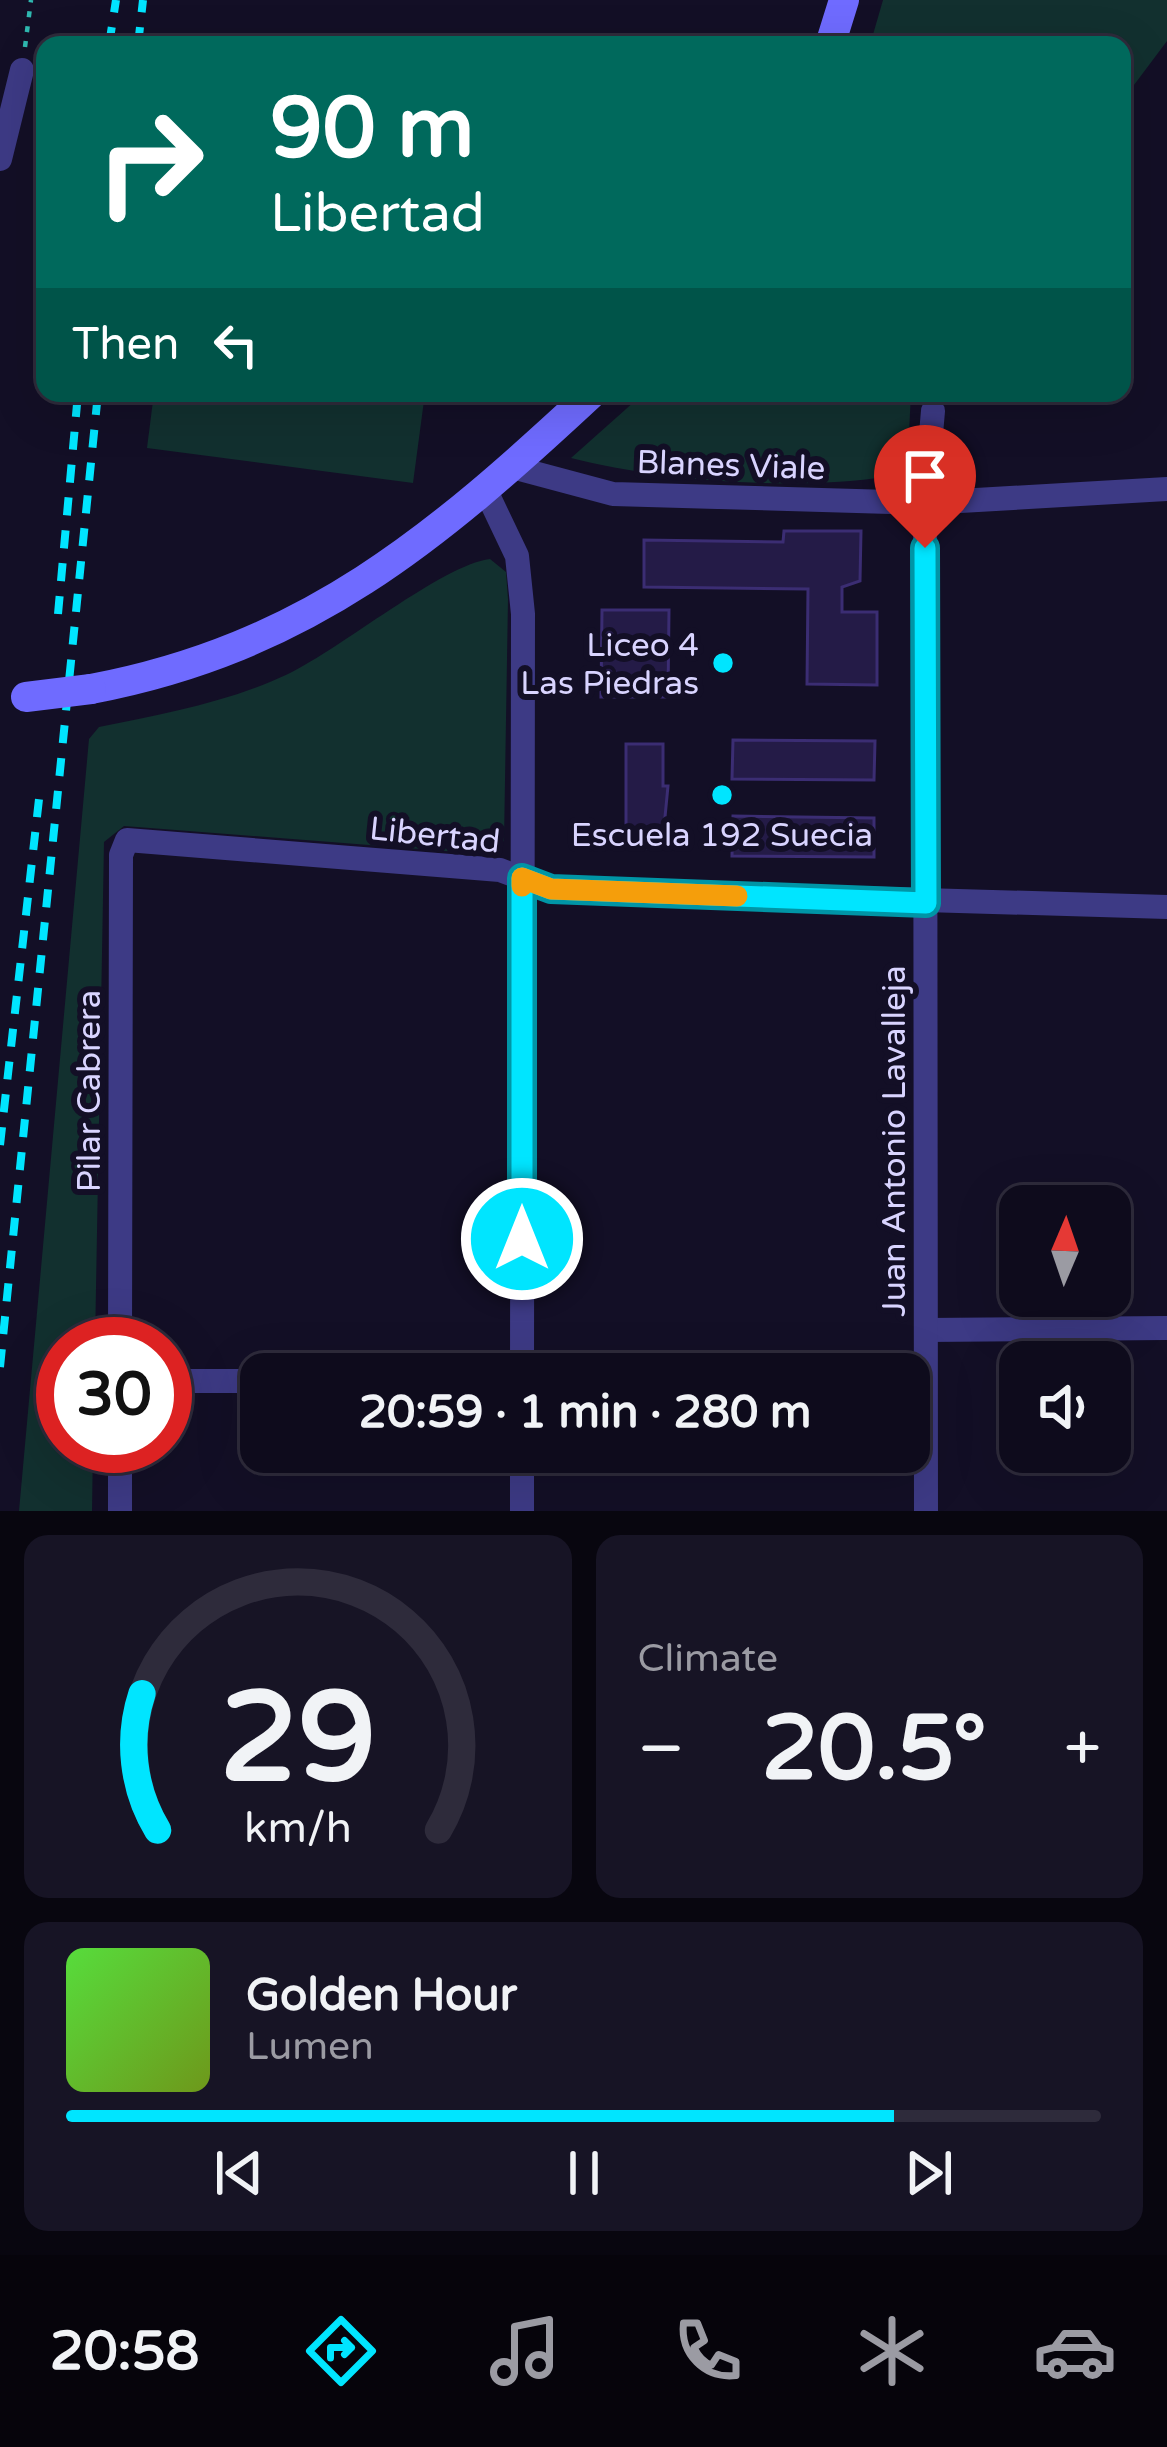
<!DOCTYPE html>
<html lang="en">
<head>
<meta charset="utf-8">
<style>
  :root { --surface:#0e0b1c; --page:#171425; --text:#f1f3f6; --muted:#9b9ba3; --line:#2e2b3b; --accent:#00e5ff }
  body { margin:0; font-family:"Varela Round",sans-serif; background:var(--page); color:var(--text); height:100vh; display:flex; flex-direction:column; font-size:45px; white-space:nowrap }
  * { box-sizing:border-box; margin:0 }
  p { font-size:39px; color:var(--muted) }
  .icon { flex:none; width:66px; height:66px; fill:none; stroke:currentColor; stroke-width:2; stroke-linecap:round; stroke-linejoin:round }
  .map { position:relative; height:1511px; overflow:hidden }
  .side { display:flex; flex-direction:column; gap:24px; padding:24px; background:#08060f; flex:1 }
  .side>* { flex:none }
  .hud { position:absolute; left:36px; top:36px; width:1095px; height:366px; border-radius:24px; box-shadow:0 12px 48px #0002,0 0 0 3px var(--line); background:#00695c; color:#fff; overflow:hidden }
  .needle { width:78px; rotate:2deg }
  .fabs { position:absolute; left:999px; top:1185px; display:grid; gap:24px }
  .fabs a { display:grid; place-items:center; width:132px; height:132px; border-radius:24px; background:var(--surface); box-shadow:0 12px 48px #0002,0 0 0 3px var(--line); font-size:60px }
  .speed { position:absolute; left:36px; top:1317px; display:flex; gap:24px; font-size:60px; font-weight:700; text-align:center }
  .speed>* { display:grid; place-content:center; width:156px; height:156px; border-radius:50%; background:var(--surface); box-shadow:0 12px 48px #0002,0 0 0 3px var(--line); line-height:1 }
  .speed .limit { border:18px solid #d22; background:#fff; color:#111 }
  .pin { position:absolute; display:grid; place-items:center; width:102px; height:102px; color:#fff; margin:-123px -51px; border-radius:50% 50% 50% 0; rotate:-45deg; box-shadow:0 0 12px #0007 }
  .pin .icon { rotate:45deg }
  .me { position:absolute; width:132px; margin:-66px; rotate:0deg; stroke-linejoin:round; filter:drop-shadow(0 0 9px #0008) }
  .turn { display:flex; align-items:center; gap:42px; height:252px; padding:0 36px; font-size:54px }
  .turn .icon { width:156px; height:156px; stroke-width:2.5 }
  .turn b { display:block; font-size:84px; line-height:102px }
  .then { display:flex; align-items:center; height:114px; padding:0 36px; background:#0003; gap:24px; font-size:45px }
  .big { font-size:90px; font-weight:800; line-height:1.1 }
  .side .card { flex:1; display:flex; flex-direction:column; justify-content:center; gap:18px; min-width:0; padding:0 42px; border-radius:24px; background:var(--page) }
  .side .dial { align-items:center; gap:0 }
  .dial svg { height:312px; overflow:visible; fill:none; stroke:var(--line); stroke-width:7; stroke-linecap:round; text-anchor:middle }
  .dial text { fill:var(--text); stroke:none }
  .song { display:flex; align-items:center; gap:36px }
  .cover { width:144px; height:144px; border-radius:18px; background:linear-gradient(135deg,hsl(110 70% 55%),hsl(80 70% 35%)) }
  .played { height:12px; border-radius:6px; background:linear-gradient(90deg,var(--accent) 80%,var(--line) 80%) }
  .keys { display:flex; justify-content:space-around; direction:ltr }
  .heat { display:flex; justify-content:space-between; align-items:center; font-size:66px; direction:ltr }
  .side .tiles { flex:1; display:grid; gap:24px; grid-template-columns:1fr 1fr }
  .card:last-child { grid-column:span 2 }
  .trip { position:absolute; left:240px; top:1353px; width:690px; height:120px; border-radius:24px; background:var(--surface); box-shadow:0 12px 48px #0002,0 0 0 3px var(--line); font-weight:800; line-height:120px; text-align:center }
  .tab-bar { display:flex; height:192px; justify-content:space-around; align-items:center; background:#06040b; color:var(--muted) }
  .tab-bar .icon { width:84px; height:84px }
  .tab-bar .current { color:var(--accent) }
  .tab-bar b { font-size:54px; color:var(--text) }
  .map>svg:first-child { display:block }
  .green { fill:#12302f }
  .building { fill:#241b47; stroke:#3b2d73; stroke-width:3 }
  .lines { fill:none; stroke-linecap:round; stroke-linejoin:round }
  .path { stroke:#2fb8b0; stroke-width:4.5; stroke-dasharray:6 9; stroke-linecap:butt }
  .street { stroke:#3d3a85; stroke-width:24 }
  .secondary { stroke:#6f6bff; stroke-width:30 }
  .rail { stroke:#00e5ff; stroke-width:8; stroke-dasharray:18 15; stroke-linecap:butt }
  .secondary-bridge { stroke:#6f6bff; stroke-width:30 }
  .route-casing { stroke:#0095a6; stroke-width:30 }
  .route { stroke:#00e5ff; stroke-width:21 }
  .slow { stroke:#f59e0b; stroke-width:21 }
  .poi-dot { fill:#00e5ff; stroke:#130f26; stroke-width:4.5 }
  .labels { text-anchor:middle; stroke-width:12; stroke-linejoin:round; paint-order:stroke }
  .street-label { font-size:33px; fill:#d9d4ff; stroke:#130f26 }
  .poi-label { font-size:33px; fill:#d9d4ff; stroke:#130f26; text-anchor:end }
</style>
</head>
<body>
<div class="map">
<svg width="1167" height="1511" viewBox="0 0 1167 1511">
  <rect width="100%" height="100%" fill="#130f26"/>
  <g class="green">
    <path d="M883,0H1167V41L1122,101V45H870Z"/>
    <path d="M154,393H425L413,483L147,448Z"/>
    <path d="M644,393H911L907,473C810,493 666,482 571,458Z"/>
    <path d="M490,559L506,572L508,599L504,841L484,854L124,826L104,842L95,1344H63V1446H93L92,1511H19L89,739L99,727C163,714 229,702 288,674C342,648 442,565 490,559Z"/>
  </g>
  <g class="building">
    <path d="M784,531H861L860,581L842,587V612H877V685L807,684L808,589L644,587V540L783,542Z"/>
    <path d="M602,610H669L668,697H601Z"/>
    <path d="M733,740L875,741L874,780L732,779Z"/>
    <path d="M626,744H663V786H668L662,848H626Z"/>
    <path d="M733,816L874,818V857L732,856Z"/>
  </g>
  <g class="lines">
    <path class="path" d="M25,47L31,0"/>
    <g class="street">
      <path d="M0,159L22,70"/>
      <path d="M512,467L613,494L925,503L1167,489"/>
      <path d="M486,491L517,556L523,614L522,1374"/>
      <path d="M926,1330L1167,1328"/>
      <path d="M120,1344L121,855L127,840L500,870L551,889L1167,907"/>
      <path d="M165,1381H261"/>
      <path d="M120,1511V1446"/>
      <path d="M522,1511V1452"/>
      <path d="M926,1511L925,503L933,411"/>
    </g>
    <g class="secondary">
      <path d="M830,45L844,0"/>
      <path d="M91,689C307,648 436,538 592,393"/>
    </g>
    <g class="rail">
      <path d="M109,45L116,0"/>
      <path d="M138,45L143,0"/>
      <path d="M58,614L78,393"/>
      <path d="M0,1145L39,799"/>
      <path d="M0,1367L98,393"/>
    </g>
    <path class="secondary-bridge" d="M26,697L91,689"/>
  </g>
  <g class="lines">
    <defs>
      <path id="route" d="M522,1239V878L551,889L926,903L925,548"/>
    </defs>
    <use href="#route" class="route-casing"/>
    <use href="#route" class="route"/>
    <path class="slow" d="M522,886V878L551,889L737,896"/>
  </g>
  <g class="poi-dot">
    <circle cx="723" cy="663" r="12"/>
    <circle cx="722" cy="795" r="12"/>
  </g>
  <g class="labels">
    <g class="street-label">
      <text transform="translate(731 464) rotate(2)" y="12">Blanes Viale</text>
      <text transform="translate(435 834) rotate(6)" y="12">Libertad</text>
      <text transform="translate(88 1091) rotate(-90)" y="12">Pilar Cabrera</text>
      <text transform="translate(893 1141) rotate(-90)" y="12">Juan Antonio Lavalleja</text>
    </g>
    <g class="poi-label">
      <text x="699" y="656">Liceo 4<tspan x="699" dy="38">Las Piedras</tspan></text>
      <text x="722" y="846" text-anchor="middle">Escuela 192 Suecia</text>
    </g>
  </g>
</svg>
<div class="fabs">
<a><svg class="needle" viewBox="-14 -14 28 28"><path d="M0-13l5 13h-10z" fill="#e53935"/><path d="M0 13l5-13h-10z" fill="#9b9ba3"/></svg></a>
<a><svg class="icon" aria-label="sound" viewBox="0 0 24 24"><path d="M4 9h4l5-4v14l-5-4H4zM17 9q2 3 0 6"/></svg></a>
</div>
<div class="speed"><div class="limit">30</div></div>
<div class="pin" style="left:925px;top:548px;background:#d93025"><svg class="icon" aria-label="arrive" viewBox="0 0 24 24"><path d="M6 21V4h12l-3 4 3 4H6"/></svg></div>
<svg class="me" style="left:522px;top:1239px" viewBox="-20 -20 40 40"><circle r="17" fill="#00e5ff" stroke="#fff" stroke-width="3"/><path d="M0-11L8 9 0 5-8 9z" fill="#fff"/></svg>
<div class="trip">20:59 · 1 min · 280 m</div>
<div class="hud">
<div class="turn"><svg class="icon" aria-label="right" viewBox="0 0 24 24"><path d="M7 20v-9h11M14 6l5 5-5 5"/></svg><div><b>90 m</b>Libertad</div></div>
<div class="then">Then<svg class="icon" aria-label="left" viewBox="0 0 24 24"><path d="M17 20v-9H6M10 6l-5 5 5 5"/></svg></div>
</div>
</div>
<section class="side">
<div class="tiles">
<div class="card dial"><svg viewBox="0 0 100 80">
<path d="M14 69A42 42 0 1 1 86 69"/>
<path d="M14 69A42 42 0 0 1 10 34" stroke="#00e5ff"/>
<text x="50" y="56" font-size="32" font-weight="700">29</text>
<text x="50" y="72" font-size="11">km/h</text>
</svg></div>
<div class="card"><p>Climate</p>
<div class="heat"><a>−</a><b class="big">20.5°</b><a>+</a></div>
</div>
<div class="card">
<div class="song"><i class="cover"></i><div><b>Golden Hour</b><p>Lumen</p></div></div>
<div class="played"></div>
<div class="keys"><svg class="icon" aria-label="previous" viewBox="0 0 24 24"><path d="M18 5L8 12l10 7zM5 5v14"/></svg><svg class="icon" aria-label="pause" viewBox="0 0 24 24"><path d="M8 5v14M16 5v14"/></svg><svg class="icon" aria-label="next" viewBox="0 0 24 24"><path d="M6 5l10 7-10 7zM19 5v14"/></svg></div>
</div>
</div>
</section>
<nav class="tab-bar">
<b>20:58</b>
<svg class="icon current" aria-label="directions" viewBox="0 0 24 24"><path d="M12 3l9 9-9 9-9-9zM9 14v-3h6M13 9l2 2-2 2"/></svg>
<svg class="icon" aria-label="music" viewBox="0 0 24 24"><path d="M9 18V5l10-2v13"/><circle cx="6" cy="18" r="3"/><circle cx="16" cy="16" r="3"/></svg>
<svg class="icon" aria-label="phone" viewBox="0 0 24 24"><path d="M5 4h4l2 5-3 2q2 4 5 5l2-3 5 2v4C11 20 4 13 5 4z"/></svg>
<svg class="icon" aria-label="climate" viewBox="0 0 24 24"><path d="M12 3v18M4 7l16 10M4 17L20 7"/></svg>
<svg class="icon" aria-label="car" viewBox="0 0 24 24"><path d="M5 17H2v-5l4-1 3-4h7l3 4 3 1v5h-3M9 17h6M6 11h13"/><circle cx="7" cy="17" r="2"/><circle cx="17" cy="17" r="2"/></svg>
</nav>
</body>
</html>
